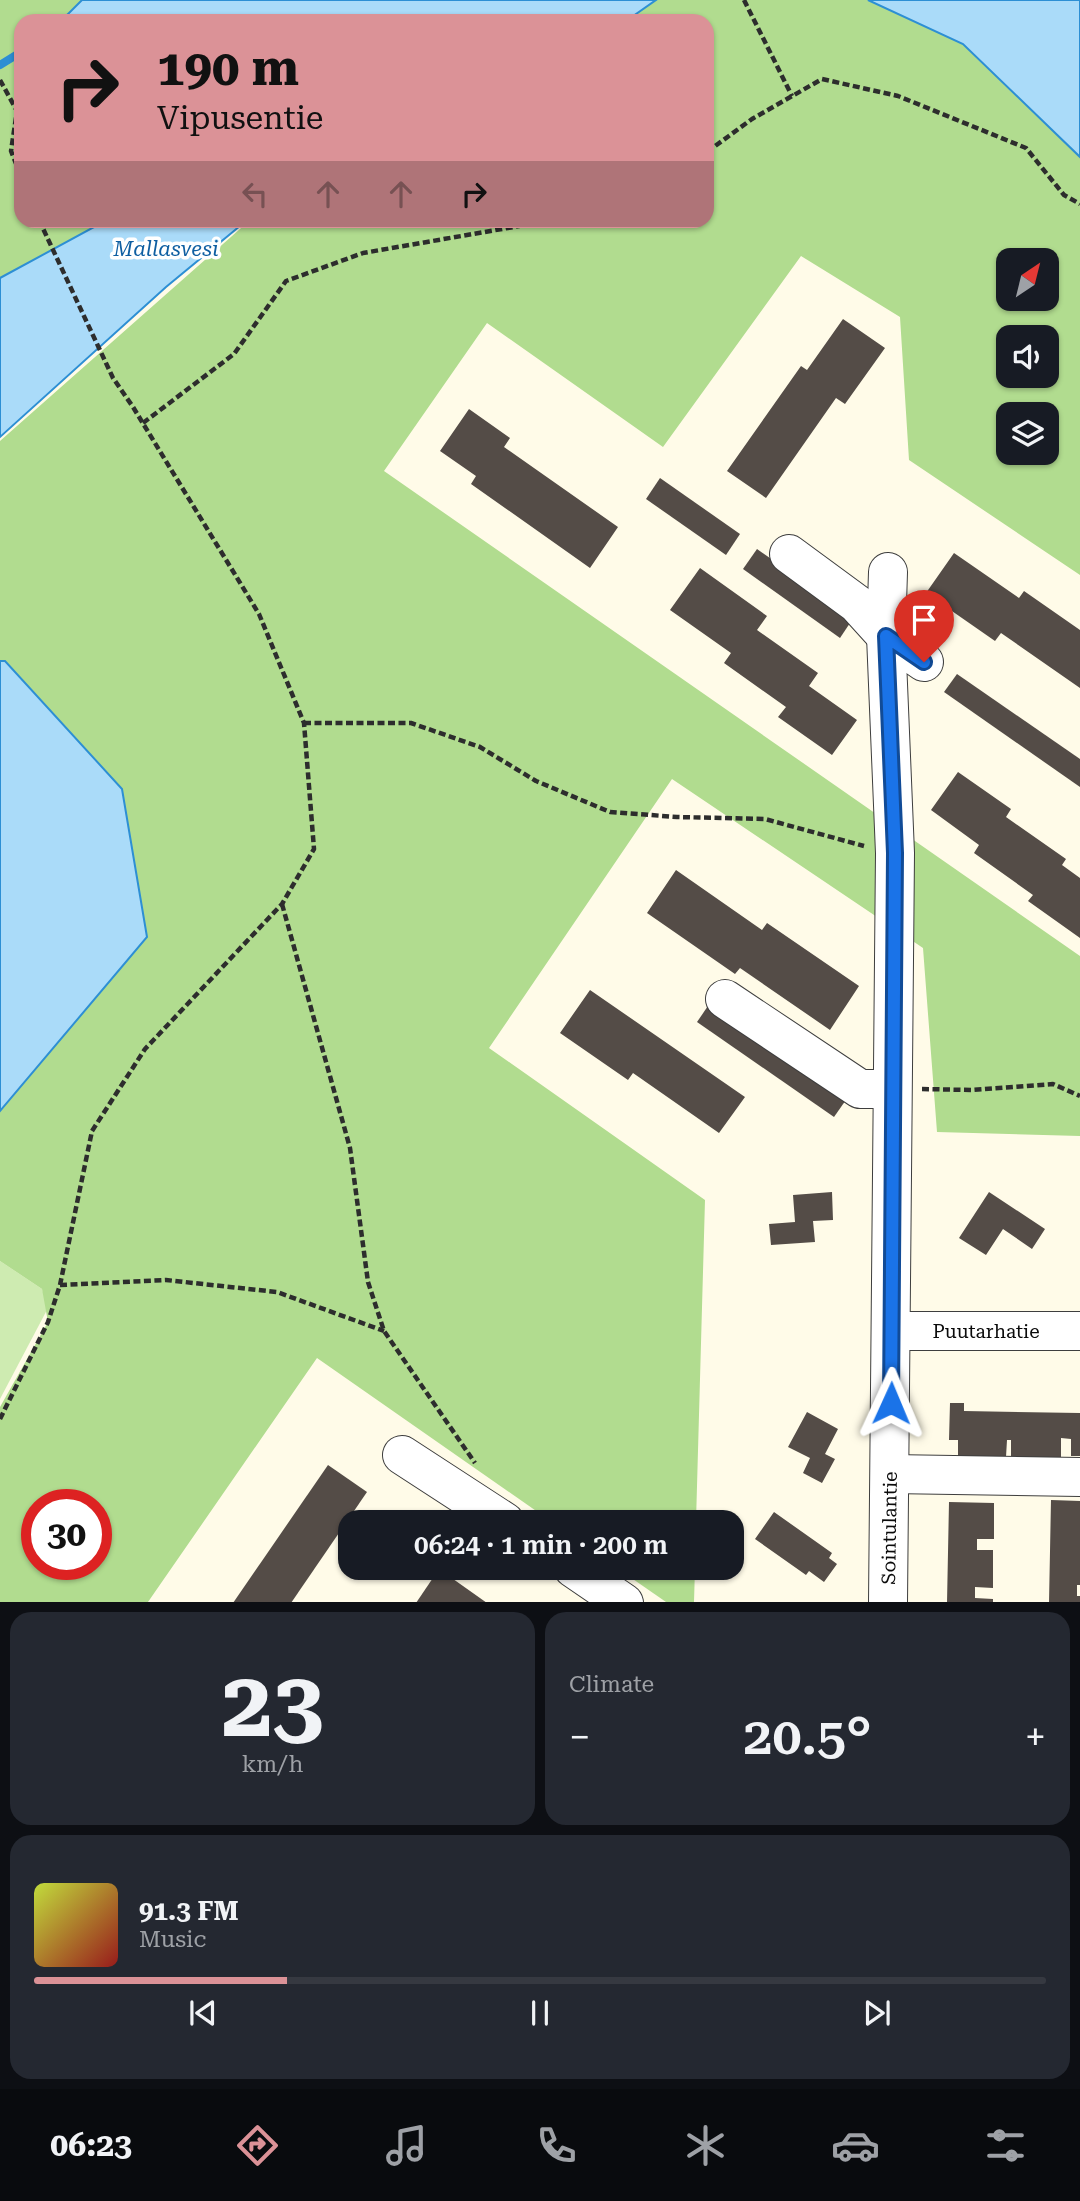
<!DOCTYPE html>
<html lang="en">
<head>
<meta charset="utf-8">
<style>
  :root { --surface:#171b24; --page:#242831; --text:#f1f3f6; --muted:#9ea1a6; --line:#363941; --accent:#db9297 }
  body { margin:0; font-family:"Roboto Serif",serif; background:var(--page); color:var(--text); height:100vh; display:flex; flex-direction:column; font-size:26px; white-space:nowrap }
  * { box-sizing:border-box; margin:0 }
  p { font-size:23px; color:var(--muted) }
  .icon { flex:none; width:38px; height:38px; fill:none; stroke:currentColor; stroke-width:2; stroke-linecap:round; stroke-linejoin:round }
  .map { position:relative; height:1602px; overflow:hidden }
  .drawer { display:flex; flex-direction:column; gap:10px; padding:10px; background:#0d0f14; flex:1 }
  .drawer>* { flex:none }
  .top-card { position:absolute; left:14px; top:14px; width:700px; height:214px; border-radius:21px; box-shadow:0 2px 5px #0004; background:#db9297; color:#111; overflow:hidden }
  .needle { width:46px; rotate:35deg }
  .buttons { position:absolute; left:996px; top:248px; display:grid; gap:14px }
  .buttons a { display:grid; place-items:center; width:63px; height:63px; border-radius:14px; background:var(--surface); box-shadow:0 2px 5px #0004; font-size:35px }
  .speed { position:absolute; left:21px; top:1489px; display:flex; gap:14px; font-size:35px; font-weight:700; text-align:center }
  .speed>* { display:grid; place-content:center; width:91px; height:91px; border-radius:50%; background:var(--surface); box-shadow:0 2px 5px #0004; line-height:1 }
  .speed .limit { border:10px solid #d22; background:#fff; color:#111 }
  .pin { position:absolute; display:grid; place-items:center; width:60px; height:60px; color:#fff; margin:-72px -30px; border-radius:50% 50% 50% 0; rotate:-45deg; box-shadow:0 0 7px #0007 }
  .pin .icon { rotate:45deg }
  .me { position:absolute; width:77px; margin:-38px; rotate:1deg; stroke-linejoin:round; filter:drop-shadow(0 0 5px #0008) }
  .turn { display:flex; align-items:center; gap:24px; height:147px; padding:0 28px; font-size:32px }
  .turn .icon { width:91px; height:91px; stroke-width:2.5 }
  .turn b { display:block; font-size:49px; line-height:60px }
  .lanes { display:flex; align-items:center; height:66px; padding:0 28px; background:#0003; justify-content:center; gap:35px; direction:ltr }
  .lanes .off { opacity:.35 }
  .big { font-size:52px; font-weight:600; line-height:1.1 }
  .drawer .card { flex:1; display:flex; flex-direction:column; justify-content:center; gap:10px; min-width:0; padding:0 24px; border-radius:21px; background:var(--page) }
  .drawer .dial { align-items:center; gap:0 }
  .dial b { font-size:91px; line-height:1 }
  .song { display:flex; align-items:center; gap:21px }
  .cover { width:84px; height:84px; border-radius:10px; background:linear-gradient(135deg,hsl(70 70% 55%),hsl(0 70% 35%)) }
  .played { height:7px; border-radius:4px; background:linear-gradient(90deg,var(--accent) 25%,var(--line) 25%) }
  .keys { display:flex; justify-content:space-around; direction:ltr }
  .heat { display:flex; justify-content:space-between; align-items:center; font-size:38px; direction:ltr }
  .drawer .tiles { flex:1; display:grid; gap:10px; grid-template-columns:1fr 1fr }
  .card:last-child { grid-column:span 2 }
  .trip { position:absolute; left:338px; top:1510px; width:406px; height:70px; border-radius:21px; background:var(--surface); box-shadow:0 2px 5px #0004; font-weight:600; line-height:70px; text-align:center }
  .dock { display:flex; height:112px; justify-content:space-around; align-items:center; background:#090b0e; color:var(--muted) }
  .dock .icon { width:49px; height:49px }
  .dock .selected { color:var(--accent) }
  .dock b { font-size:32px; color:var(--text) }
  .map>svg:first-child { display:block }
  .green { fill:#ceebb1 }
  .forest { fill:#b1dc8f; fill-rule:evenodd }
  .water { fill:#aadbf9; stroke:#2d8fd4; stroke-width:2 }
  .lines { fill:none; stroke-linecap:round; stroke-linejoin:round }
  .stream { stroke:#2d8fd4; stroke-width:8 }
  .building { fill:#544c47 }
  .minor-casing { stroke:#3e3e3e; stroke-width:40 }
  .path { stroke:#2d2d2d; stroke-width:4.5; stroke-dasharray:7 3.5; stroke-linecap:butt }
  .minor { stroke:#fff; stroke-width:38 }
  .route-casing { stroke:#114b97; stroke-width:18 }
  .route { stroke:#1a73e8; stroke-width:12 }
  .labels { text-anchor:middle; stroke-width:7; stroke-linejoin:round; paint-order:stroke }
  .street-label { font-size:19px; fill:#0b0b0b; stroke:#fff }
  .water-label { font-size:21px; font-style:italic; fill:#0f5fa2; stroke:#fff }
</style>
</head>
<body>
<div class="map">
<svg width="1080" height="1603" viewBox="0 0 1080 1603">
  <rect width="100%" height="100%" fill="#fffbe8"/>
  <path class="green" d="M0,1261L42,1289L48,1308L0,1399Z"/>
  <g class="forest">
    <path d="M0,0H82L61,21H21V220L99,221L96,226L0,278Z"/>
    <path d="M656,0H868L963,44L1080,157V575L909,460L900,317L801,256L663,447L487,323L384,471L1080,956V1136L937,1132L923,948L672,779L489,1048L705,1200L696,1522H552L317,1358L148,1602H0V1407L48,1322L42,1289L0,1261V1111L147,937L122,789L5,661H0V441L249,221L707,220V21H626ZM1008,261H1046V299H1008ZM1008,338H1046V376H1008ZM1008,415H1046V453H1008ZM37,1505H96V1564H37Z"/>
    <path d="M617,1568H695L694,1602H666Z"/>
  </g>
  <g class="water">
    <path d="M82,0H656L626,21H61Z"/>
    <path d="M868,0H1080V157L963,44Z"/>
    <path d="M99,221H246L166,287L0,437V278L96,226Z"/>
    <path d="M0,661H5L122,789L147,937L0,1111Z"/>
  </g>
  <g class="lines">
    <path class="stream" d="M0,65L21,52"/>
  </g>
  <g class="building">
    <path d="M843,319L885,348L845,404L836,398L766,498L727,471L801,366L807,370Z"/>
    <path d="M469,409L510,438L504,447L618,527L590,568L471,484L476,476L440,451Z"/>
    <path d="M660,478L740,534L726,555L646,499Z"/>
    <path d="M757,549L854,617L840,638L743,569Z"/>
    <path d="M954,553L1019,598L1024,591L1080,630V688L1001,633L995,641L926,593Z"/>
    <path d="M700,568L767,616L757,630L818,673L809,686L857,720L832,755L778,717L786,707L724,663L731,653L670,610Z"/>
    <path d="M957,674L1080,759V787L944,692Z"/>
    <path d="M958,772L1011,809L1006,817L1066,859L1062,865L1080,878V938L1028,901L1033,895L974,853L979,845L931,810Z"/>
    <path d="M676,870L762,930L767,923L859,986L830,1030L740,968L735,974L647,913Z"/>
    <path d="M590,990L745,1097L719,1133L633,1073L628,1080L560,1033Z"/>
    <path d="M710,1003L848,1097L834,1117L697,1022Z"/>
    <path d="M832,1192L833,1220L813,1221L815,1242L771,1245L769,1224L795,1222L793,1195Z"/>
    <path d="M989,1192L1045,1229L1032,1249L1003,1229L986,1255L959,1238Z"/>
    <path d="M950,1403H964V1411L1080,1413V1456H1071V1439L1061,1438V1458L1011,1457V1440H1007L1006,1457L958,1456V1440H949Z"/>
    <path d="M807,1412L838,1429L825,1454L835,1459L822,1483L803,1473L810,1458L788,1447Z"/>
    <path d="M328,1465L367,1492L291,1603H233Z"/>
    <path d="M1051,1500L1080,1501V1585H1077V1596H1080V1603H1049Z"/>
    <path d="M949,1502L994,1503V1539H977V1550H993V1588L975,1587V1598L993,1599V1603H947Z"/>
    <path d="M774,1512L832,1553L829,1558L837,1564L824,1582L809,1571L806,1575L755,1539Z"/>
    <path d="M439,1569L487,1603H416Z"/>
  </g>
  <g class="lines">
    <defs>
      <g id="minor">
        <path d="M789,554L857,604L886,636L924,662"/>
        <path d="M888,572L886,636L895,853L888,1603"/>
        <path d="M725,999L860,1089H892"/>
        <path d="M892,1331H1080"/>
        <path d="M402,1455L505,1522"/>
        <path d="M890,1474L1080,1477"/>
        <path d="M573,1568L624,1603"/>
      </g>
    </defs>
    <use href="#minor" class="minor-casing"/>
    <g class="path">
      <path d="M744,0L792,96"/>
      <path d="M0,80L17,111L11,151L21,176"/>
      <path d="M707,152L752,119L822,79L898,96L1026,148L1064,195L1080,204"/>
      <path d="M143,423L234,354L286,281L363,253L554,220"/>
      <path d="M304,723H411L480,747L536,781L610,812L677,817L765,819L864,846"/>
      <path d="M282,904L350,1148L368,1282L384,1331L475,1463"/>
      <path d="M922,1089L972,1090L1053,1084L1080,1096"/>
      <path d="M60,1285L166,1280L277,1292L384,1331"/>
      <path d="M0,1419L48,1322L60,1285L92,1131L145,1049L282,904L314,849L304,723L259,614L133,407L113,378L39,220"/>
    </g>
    <use href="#minor" class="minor"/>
  </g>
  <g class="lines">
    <defs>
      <path id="route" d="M891,1403L895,853L886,636L924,662"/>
    </defs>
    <use href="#route" class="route-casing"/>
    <use href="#route" class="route"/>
  </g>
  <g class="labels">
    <g class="street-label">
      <text x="986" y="1338">Puutarhatie</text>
      <text transform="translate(889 1528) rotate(-89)" y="7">Sointulantie</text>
    </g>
    <g class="water-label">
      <text x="166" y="256">Mallasvesi</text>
    </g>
  </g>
</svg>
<div class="buttons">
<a><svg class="needle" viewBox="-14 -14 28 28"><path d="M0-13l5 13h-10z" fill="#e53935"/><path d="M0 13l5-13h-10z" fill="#9ea1a6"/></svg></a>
<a><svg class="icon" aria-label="sound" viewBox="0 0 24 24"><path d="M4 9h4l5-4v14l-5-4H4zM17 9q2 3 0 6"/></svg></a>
<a><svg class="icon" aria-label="layers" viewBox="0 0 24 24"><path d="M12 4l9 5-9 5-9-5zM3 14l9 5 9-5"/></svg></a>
</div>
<div class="speed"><div class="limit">30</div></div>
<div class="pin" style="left:924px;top:662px;background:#d93025"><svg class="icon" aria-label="arrive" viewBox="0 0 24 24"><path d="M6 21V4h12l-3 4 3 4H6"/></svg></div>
<svg class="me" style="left:891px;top:1403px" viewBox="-20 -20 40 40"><path d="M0-17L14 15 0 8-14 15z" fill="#1a73e8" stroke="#fff" stroke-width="4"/></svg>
<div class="trip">06:24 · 1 min · 200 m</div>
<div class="top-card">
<div class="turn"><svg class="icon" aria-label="right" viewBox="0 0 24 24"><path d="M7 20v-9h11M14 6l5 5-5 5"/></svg><div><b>190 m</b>Vipusentie</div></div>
<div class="lanes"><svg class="icon off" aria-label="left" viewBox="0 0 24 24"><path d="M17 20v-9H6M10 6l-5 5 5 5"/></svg><svg class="icon off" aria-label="ahead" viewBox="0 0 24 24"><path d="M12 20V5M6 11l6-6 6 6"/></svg><svg class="icon off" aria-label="ahead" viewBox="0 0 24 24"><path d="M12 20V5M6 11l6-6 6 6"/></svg><svg class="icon" aria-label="right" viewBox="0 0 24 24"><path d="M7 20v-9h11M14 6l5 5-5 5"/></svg></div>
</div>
</div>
<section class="drawer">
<div class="tiles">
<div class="card dial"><b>23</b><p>km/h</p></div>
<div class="card"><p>Climate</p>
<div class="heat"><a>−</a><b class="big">20.5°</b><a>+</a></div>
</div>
<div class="card">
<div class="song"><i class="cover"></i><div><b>91.3 FM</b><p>Music</p></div></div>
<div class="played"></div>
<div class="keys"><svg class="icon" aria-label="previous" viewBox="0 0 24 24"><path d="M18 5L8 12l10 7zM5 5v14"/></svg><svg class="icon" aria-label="pause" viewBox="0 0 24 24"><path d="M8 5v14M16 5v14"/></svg><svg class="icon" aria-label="next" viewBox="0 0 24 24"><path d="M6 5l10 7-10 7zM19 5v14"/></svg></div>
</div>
</div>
</section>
<nav class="dock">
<b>06:23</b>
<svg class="icon selected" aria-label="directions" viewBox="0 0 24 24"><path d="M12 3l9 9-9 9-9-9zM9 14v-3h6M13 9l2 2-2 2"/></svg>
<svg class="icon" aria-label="music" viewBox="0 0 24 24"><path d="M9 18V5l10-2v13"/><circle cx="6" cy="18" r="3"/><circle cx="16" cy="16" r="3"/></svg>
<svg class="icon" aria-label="phone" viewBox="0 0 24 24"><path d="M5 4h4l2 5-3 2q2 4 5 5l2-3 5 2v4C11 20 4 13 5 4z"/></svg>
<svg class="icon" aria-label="climate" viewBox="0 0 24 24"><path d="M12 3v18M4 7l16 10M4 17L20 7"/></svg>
<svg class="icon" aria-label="car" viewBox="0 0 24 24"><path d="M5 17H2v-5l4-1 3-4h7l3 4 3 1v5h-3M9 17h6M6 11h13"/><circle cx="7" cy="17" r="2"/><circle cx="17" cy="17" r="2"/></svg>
<svg class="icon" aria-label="filters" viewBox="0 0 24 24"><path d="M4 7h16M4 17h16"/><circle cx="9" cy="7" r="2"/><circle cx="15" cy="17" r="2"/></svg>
</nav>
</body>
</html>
